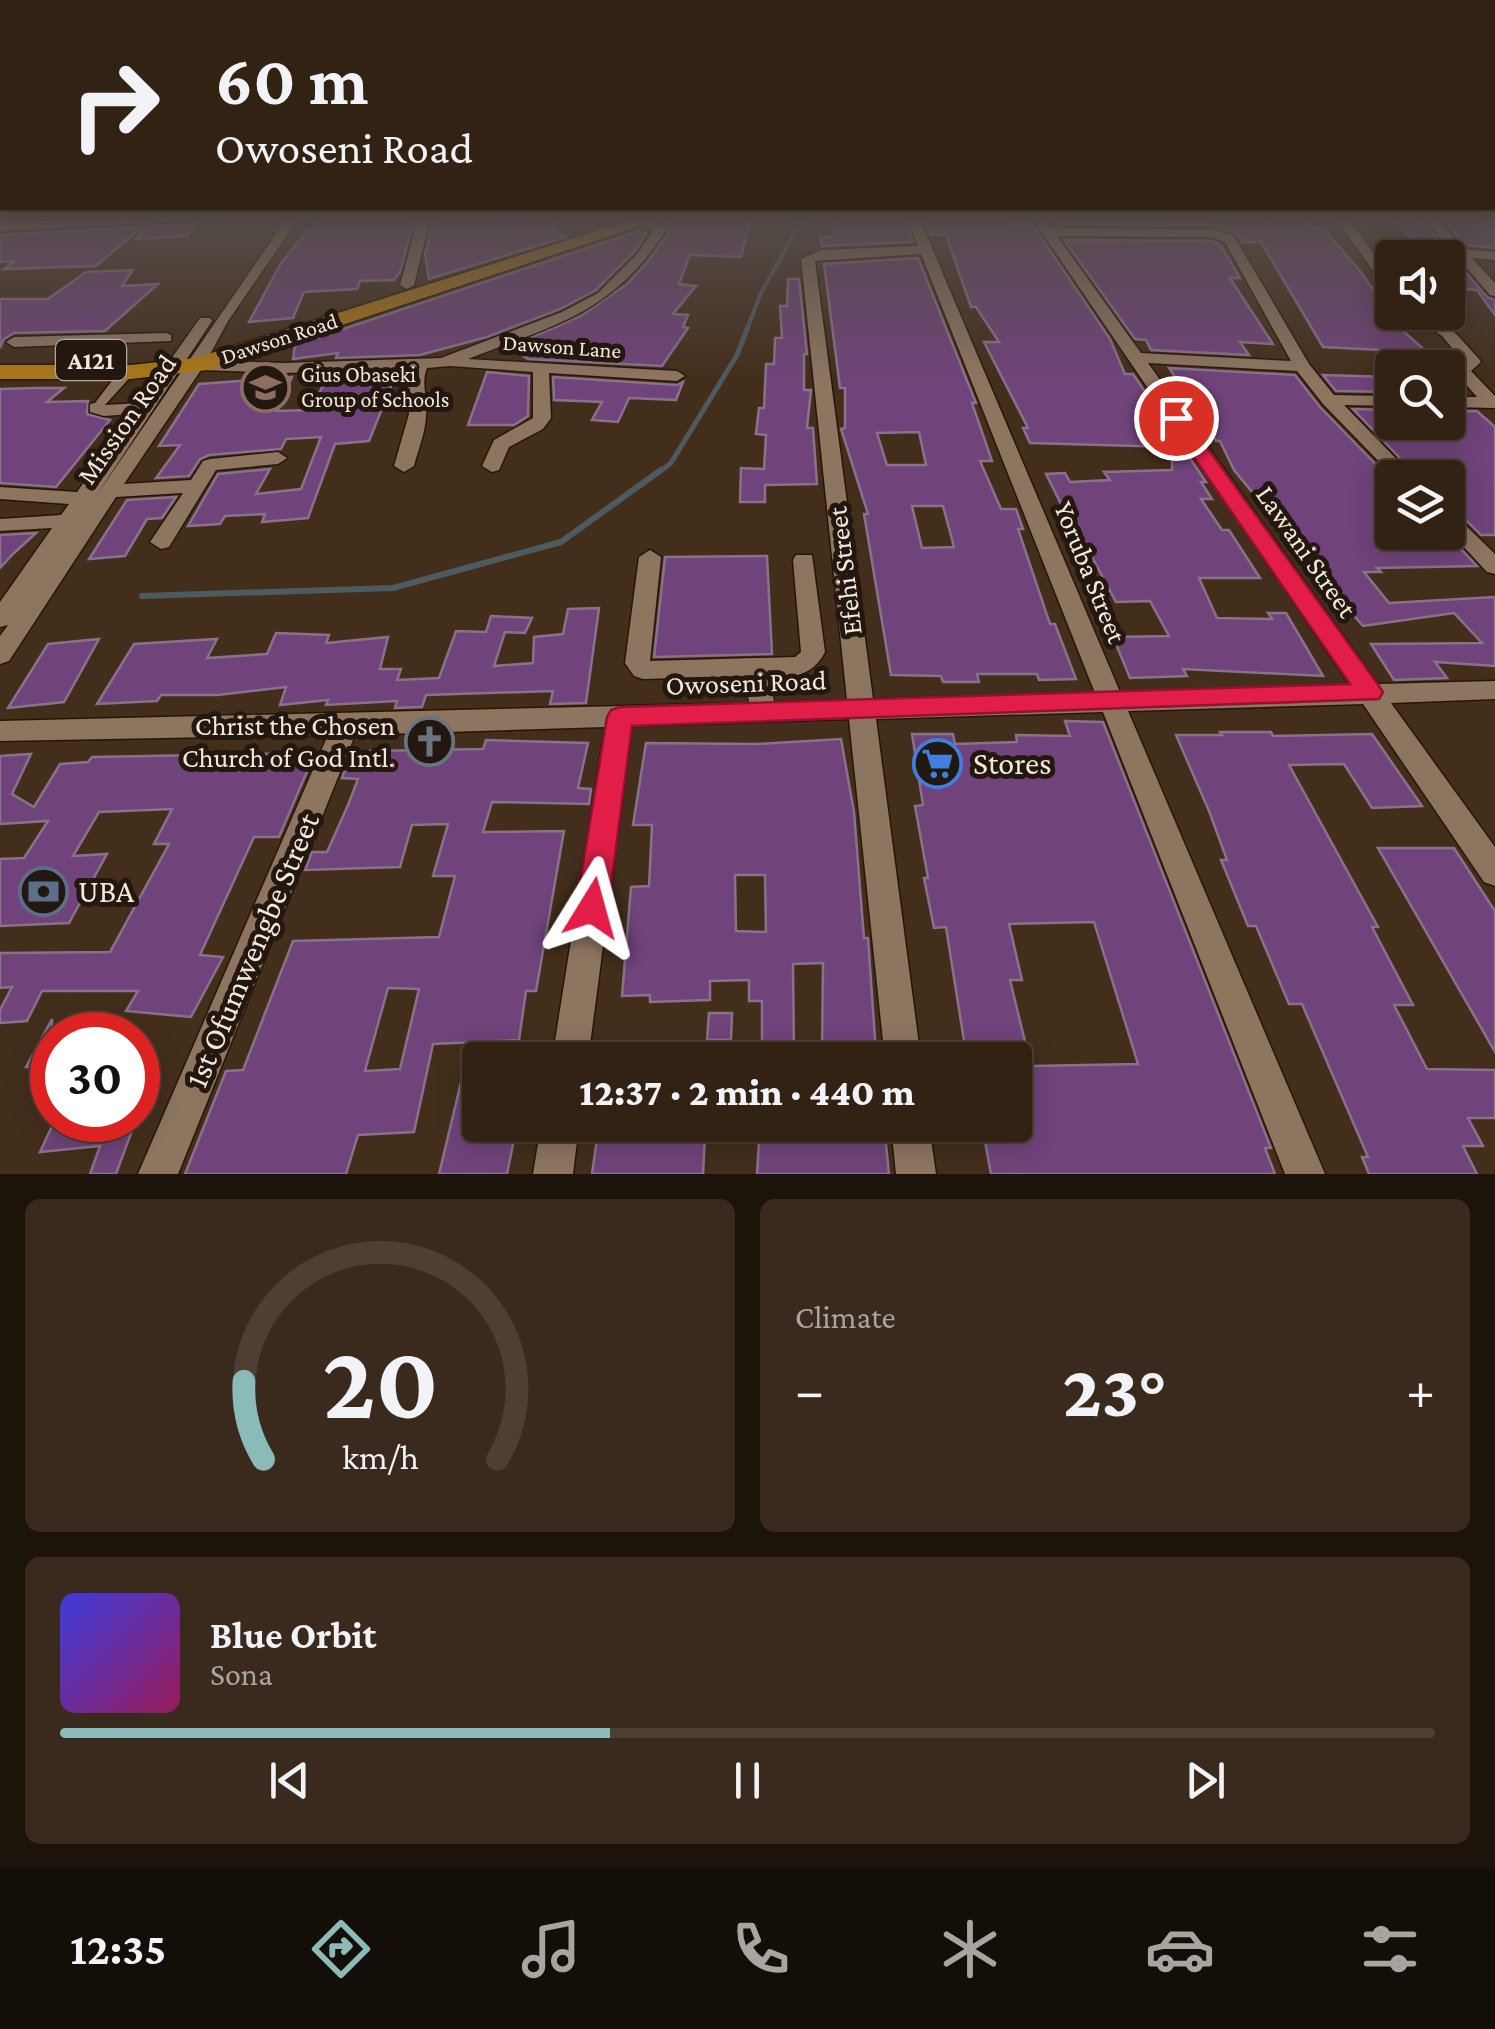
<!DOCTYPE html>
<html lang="en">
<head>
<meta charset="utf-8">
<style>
  :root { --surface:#322214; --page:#3a2a1d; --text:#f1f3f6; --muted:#a8a4a0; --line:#4d3f34; --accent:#8bbbb9 }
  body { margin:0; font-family:"Crimson Pro",serif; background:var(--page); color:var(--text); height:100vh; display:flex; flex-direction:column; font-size:38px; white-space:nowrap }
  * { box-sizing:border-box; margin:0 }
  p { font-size:32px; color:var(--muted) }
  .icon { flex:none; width:55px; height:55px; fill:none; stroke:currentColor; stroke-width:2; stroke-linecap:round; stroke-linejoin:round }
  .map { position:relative; height:1174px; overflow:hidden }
  .drawer { display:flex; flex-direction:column; gap:25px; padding:25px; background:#1c130b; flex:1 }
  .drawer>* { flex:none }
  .top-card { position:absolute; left:0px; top:0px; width:1495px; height:210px; box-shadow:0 5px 25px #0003,0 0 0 2px var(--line); background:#322214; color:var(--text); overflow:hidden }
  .controls { position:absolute; left:1375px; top:240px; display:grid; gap:20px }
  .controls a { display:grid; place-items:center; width:90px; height:90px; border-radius:10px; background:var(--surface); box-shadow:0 5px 25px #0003,0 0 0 2px var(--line); font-size:50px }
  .speed { position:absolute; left:30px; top:1012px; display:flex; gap:20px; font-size:50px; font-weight:700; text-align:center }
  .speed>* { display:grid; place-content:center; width:130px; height:130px; border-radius:50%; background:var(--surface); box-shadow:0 5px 25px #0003,0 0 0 2px var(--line); line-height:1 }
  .speed .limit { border:15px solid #d22; background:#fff; color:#111 }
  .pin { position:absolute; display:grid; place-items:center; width:85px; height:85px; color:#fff; margin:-42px; border:5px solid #fff; border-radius:50%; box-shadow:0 2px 10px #0007 }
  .me { position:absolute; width:110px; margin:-55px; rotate:8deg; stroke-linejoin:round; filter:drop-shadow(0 0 8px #0008) }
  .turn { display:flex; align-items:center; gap:35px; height:210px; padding:0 50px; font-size:45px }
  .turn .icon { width:130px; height:130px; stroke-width:2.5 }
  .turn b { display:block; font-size:70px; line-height:85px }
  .big { font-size:75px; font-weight:800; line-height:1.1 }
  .drawer .card { flex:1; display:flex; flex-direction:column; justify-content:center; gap:15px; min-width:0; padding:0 35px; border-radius:15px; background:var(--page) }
  .drawer .dial { align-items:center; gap:0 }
  .dial svg { height:260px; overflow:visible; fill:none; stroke:var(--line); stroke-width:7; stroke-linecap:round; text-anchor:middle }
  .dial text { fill:var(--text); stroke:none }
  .song { display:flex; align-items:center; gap:30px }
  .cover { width:120px; height:120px; border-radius:15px; background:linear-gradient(135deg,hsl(240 70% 55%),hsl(330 70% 35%)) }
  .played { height:10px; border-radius:5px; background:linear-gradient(90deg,var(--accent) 40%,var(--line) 40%) }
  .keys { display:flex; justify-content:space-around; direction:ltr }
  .heat { display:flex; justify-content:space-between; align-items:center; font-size:55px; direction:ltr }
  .drawer .tiles { flex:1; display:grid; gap:25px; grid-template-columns:1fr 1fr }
  .card:last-child { grid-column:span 2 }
  .trip { position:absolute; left:462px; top:1042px; width:570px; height:100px; border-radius:10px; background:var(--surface); box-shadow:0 5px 25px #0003,0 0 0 2px var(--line); font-weight:800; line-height:100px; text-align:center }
  .tab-bar { display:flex; height:160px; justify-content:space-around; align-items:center; background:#140e08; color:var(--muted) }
  .tab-bar .icon { width:70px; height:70px }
  .tab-bar .selected { color:var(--accent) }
  .tab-bar b { font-size:45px; color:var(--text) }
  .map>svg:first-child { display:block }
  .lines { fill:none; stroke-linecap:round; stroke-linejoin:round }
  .stream-far2 { stroke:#4d5a60; stroke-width:4 }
  .stream-far1 { stroke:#4d5a60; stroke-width:5 }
  .stream { stroke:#4d5a60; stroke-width:6 }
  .building { fill:#70437a; stroke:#86738b; stroke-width:2.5; fill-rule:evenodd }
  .minor-casing { stroke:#281604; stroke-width:3 }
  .highway-casing { stroke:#281604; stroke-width:3 }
  .minor { fill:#8d7560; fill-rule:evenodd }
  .highway { fill:#a97717; fill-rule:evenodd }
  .route { fill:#e11d48; stroke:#92132f; stroke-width:2.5 }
  .labels { text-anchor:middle; stroke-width:10; stroke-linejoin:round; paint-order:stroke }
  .far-street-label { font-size:22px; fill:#f4e7db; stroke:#221810 }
  .far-poi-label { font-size:22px; fill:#f4e7db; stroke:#221810; text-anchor:start }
  .shield { fill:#221810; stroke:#b5a99e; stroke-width:2.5 }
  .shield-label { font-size:25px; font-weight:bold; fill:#f4e7db }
  .street-label { font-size:28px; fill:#f4e7db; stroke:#221810 }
  .poi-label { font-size:28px; fill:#f4e7db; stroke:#221810; text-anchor:end }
  .near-poi-label { font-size:32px; fill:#f4e7db; stroke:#221810; text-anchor:start }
  .near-street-label { font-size:32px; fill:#f4e7db; stroke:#221810 }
</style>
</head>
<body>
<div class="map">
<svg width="1495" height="1174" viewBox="0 0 1495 1174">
  <rect width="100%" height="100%" fill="#432e1b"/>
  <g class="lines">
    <path class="stream-far2" d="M747,329L761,293L805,215"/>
    <path class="stream-far1" d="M658,473L671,463L737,355L748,327"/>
    <path class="stream" d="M142,596L393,588L561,542L661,470"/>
  </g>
  <g class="building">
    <path d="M368,215L415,216L400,272L394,280L360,281L357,289L304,292L293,318L249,322L281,263L308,230L314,229L321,217Z"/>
    <path d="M568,215L550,229L566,237L429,279L425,254L435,216Z"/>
    <path d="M679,215H734L750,221L741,257L690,255L679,284L696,286L673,314L688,315L683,327L688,328L662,366L528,359L516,352L514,345L581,316L627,284L649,260L669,232L667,226Z"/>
    <path d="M837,215H903L913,242L822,246L820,237H832Z"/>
    <path d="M1053,215L1120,219L1301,215L1309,227L1323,228L1360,271L1403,331L1445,368H1400V351L1323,347L1261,242H1242L1235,232L1212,225L1058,224Z"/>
    <path d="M1389,215H1417L1487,297L1495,300V315L1477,290L1448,288V258H1431Z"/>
    <path d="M1438,215H1495V248L1466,245Z"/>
    <path d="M989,216H1005L1009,224H1032L1110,339L1125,374H1133L1206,482H1201L1212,499H1201L1222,530H1229L1260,578H1199L1217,618L1272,619L1268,613H1286L1323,676L1183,669L1187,676L1130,678L1113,637L1169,636L1150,601L1116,602L1087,548H1075L1068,532H1075L1046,474L1065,473L1070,482L1110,480L1104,472L1172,470V447L1030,443L1023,428H1028L984,342H999L976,307H971L946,235H931L924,218Z"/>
    <path d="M198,224L187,236L136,239L147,227Z"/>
    <path d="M142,227L96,266L4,269L15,261L0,262V235Z"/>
    <path d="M638,231L646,234L635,251L596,290L560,309L487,337L420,355L336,358L338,353L293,359L295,345Z"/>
    <path d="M1064,240L1210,241L1220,244L1240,278H1230L1273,344L1240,342L1249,355L1151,350L1146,340L1135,339Z"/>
    <path d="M918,258L976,403H972L992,461H980L1001,509H1016L1023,529H1018L1050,624H1055L1076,679L1039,680L1037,674H977L979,682H943L941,676L891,675L864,514H868L841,429L845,428V388H840L824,264ZM919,432L926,465H887L877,433ZM912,506H943L954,547L922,548Z"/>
    <path d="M133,270L122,286L158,284L105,331L14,333L4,339L0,348V299H48L86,272Z"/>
    <path d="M788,279H799L807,354H804V390H811L807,428H813L817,484L765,485V502H740L741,468L764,469L766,435L756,434L759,408H764L766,364H774L775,338H782L780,306H787Z"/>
    <path d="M1169,368L1295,375L1320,407L1392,481V532H1445L1477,566L1377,568L1381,572H1364L1389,603L1495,597V666L1435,662L1447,678L1394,680L1371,644L1482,643L1454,613L1363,626L1271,521H1276L1234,470L1220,441H1216Z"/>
    <path d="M487,372L529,376L528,416L514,425H468Z"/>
    <path d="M396,374L369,441L335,444L308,518L262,522L265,514L225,516L220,524L188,526L218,474L270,469L256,494L301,489L321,437L286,439L281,449L209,455L200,459L189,476L156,478L180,445L159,446L199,384L292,377L277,411L311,410L328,375Z"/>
    <path d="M1323,375L1392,377V392L1336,391Z"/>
    <path d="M553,377L677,385L683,382L676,400L629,398L618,422L592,420L602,402L554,400Z"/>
    <path d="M35,388H64L47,402L88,401L87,414L110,420L56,487L0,483V389Z"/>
    <path d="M1353,409L1392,410V422H1448V411H1477L1495,427V535H1481L1458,512L1448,510V478H1419Z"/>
    <path d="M176,497L162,518L147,519L125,556L89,559L127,500Z"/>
    <path d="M36,533L13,554L0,568V535Z"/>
    <path d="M767,556L772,654L654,657L665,557Z"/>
    <path d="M599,608L586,703L550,704L553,691L426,695L422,707L395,708L397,701L326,705L328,700L280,705L286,687L218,695H161L157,701L97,704L134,644L217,639L207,658L267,654L276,633L329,635L326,643L388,637L380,669H401L397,680L439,678L456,631L486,632L491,616L532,618L525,633L505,632L494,666L533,663L534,637L563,634L568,609Z"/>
    <path d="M99,639L64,702L8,708L48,644Z"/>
    <path d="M1065,721L1103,722L1271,1148H1265L1275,1174H991L982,1125H1015V1059L967,1060L946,927L934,928L924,878H928L915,806L923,805L912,734H953L955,744L1017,742L1016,735L1070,736ZM1094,922L1138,1064L1031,1066L1010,980H1022L1009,924Z"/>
    <path d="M1220,732H1271L1273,736L1372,734L1422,806L1372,808L1344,764L1289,765L1378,927H1372L1413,1005H1394L1427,1069L1495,1070V1118H1468L1483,1146H1463L1477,1174H1369L1362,1157H1368L1302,1004H1289L1256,926H1248L1221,860H1227L1209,811L1176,735H1222Z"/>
    <path d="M841,739L854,812L864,938H868L876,1053H822L823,963L793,964L794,1053H762V1001H749V980L710,981V1000L650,1002V995L622,996L631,887L649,886L652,825H633L646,743L756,744ZM735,875H765L766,932L736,931Z"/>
    <path d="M486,740L588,743L578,788L591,789L589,804L492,802L483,832L564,831L536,991H526L519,1040L433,1044L414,1132L358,1135L346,1174H185L226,1071L243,1070L293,941L439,937L455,876H433L448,824L412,825L400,867L305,870L312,852H327L348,805L358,779L342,778L350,757L367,758L370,751L483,749ZM388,988L419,989L400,1069L365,1071Z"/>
    <path d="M315,753L279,837H254L200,955L223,957L191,1017L126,1011L138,991H42L27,1021L0,1023V1010L12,987L0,988V953L110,952L169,844H154L172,809L99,812L73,856L107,854L69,923L0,926V859L24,858L48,821L0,824V756L31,754L12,794L34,807L60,764L88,762L92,757Z"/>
    <path d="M1378,848H1454L1495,911V1052Z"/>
    <path d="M709,1013H732L731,1040H707Z"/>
    <path d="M52,1019V1067H26Z"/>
    <path d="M463,1074H480V1125H517L507,1174H439Z"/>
    <path d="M61,1120H136L116,1174H90L100,1146L40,1152L52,1126H59Z"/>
    <path d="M760,1125H884L889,1174H757Z"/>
    <path d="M598,1131L705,1135L703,1174H592Z"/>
  </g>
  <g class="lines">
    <defs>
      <g id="minor">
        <path d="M156,215H226L220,219L0,231V223Z"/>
        <path d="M289,215H301L228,321L207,360L282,363L441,358L562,312L598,293L638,253L653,231L642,220L648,216L666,230C612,314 556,324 468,359L677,371L685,376L677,381L549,373L551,418L543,429L509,447L499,470L492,472L482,466L494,440L533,418V372L450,366L427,368C420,386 429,398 426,417C425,434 418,450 414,466L404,472L394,466L409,414L405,383L410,369L282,373L201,370L124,484L191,480L203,461L210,459L278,452L287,458L278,464L216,470L169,547L161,549L150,542L183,493L116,497L9,661L0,664V636L8,625L0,627V602L52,528L0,531V519L61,515L69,504L0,499V487L77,492L132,414L104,416L90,412V404L95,403L121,369L127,367L135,372L105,405L140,403L200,318H210L212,321L94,499Z"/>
        <path d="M419,215H431L414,285L407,289L400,285Z"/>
        <path d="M906,215H918L1120,692L1350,685L1030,215H1042L1052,228L1212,229L1234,236L1309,364L1334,395L1392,396V406L1344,405L1415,478H1395L1323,404L1297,371L1148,363L1378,684L1495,681V699L1391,703L1495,847V886L1484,882L1363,704L1128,711L1325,1174H1285L1103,712L876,719L921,1060H885L849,719L632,726L588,1060H552L605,727L355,735L178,1174H138L328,735L0,741V721L749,703L745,676L643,679L634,676L625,663L639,557L650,550L661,557L650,661L795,657L801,652L793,560L796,555H812L825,652C813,675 795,678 770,677L774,702L847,700L801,259L821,250L918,246ZM1057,236L1211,237L1225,242L1291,361L1141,353ZM921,254L1095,693L873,699L815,261Z"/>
        <path d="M1334,215H1346L1392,279V292L1387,291Z"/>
        <path d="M1421,215H1433L1464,249L1495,252V260L1472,258L1495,283V296L1490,295Z"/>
        <path d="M1410,312C1441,312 1459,337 1479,359L1481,362L1471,371L1495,396V408L1448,407V397H1477L1453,370L1463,361L1442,336Z"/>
        <path d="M166,333L171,335V341L14,347L6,342L14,337Z"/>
        <path d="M1448,513L1455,515L1495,554V574L1487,572L1448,530Z"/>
        <path d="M541,1125H579L573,1174H533Z"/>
        <path d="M891,1125H929L936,1174H896Z"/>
      </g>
      <path id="highway" d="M647,215H673L207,370L131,379H0V365H131L196,358Z"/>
    </defs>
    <use href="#minor" class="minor-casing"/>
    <use href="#highway" class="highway-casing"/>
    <use href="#minor" class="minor"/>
    <use href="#highway" class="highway"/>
  </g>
  <linearGradient id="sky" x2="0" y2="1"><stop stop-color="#25190f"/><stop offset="0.57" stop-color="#554c4a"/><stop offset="1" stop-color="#554c4a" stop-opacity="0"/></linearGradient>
  <rect width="1495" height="379" fill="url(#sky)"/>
  <path class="route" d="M1176,412L1183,414L1379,686L1383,692L1379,699L632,726L608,908L604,918L592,922L581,918L576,908L607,717L611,710L620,707L1350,684L1167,418Z"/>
  <defs>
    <symbol id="school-ring" viewBox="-11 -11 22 22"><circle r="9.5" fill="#221810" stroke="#8d6e63" stroke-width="1.5"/><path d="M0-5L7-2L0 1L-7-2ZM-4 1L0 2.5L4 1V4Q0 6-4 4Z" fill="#8d6e63"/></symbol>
    <symbol id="church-ring" viewBox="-11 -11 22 22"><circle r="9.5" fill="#221810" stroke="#6b7280" stroke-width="1.5"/><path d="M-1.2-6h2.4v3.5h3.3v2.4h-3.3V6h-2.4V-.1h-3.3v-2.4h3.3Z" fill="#6b7280"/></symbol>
    <symbol id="supermarket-ring" viewBox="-11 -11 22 22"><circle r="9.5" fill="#221810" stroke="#3f7fe0" stroke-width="1.5"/><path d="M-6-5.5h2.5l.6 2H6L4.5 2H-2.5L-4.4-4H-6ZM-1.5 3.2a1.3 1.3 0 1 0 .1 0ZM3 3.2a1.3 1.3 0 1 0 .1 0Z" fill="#3f7fe0"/></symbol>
    <symbol id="bank-ring" viewBox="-11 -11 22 22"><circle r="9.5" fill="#221810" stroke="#5c6f8a" stroke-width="1.5"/><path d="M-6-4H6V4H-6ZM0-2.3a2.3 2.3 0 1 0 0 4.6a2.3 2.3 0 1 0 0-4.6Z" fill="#5c6f8a"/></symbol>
  </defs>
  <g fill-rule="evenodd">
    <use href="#school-ring" x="238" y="360" width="55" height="55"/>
    <use href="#church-ring" x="402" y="714" width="55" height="55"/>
    <use href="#supermarket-ring" x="910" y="736" width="55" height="55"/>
    <use href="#bank-ring" x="16" y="864" width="55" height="55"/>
  </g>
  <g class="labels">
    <g class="far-street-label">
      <text transform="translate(279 338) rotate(-18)" y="8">Dawson Road</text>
      <text transform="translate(562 346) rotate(4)" y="8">Dawson Lane</text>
    </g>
    <g class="far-poi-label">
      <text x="301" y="382">Gius Obaseki<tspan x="301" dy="25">Group of Schools</tspan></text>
    </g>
    <rect class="shield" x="56" y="340" width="70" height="40" rx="8"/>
    <g class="shield-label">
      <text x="91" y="369">A121</text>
    </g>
    <g class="street-label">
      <text transform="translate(126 419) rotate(-55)" y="10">Mission Road</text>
      <text transform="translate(1307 551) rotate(55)" y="10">Lawani Street</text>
      <text transform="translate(844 571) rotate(-97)" y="10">Efehi Street</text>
      <text transform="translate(1091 572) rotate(68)" y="10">Yoruba Street</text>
      <text transform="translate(746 682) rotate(-2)" y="10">Owoseni Road</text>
    </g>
    <g class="poi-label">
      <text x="395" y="735">Christ the Chosen<tspan x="395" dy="32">Church of God Intl.</tspan></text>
    </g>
    <g class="near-poi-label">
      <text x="973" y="774">Stores</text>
      <text x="78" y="902">UBA</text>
    </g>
    <g class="near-street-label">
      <text transform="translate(252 950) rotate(-67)" y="11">1st Ofumwengbe Street</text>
    </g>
  </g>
</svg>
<div class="controls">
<a><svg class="icon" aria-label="sound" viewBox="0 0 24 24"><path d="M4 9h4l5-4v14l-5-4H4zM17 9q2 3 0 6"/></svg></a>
<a><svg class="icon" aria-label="search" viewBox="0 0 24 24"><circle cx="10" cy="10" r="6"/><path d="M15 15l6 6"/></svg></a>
<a><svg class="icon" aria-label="layers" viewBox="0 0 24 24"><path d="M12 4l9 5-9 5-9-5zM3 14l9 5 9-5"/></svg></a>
</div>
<div class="speed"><div class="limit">30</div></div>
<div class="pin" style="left:1176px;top:418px;background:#d93025"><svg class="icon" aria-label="arrive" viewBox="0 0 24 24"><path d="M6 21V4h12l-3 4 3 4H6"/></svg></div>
<svg class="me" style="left:592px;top:908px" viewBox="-20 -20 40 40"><path d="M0-17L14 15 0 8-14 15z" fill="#e11d48" stroke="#fff" stroke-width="4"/></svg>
<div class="trip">12:37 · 2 min · 440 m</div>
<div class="top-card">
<div class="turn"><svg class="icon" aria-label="right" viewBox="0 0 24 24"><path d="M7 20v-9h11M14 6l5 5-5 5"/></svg><div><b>60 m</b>Owoseni Road</div></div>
</div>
</div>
<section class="drawer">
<div class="tiles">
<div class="card dial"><svg viewBox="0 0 100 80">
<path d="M14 69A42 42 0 1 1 86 69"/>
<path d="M14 69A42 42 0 0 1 8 45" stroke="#8bbbb9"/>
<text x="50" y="56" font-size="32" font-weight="700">20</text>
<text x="50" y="72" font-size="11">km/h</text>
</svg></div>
<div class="card"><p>Climate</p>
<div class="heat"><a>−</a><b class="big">23°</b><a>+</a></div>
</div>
<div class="card">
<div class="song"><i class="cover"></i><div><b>Blue Orbit</b><p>Sona</p></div></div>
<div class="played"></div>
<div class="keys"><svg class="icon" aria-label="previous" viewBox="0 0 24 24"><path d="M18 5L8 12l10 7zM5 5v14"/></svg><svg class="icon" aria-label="pause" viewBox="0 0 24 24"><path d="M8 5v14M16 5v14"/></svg><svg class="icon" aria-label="next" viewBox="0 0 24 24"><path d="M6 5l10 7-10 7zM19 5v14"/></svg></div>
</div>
</div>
</section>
<nav class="tab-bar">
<b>12:35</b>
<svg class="icon selected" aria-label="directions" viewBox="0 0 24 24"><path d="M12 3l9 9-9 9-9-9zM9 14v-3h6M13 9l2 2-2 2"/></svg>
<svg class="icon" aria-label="music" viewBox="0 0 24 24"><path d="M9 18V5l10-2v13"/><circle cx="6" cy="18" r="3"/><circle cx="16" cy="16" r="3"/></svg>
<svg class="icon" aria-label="phone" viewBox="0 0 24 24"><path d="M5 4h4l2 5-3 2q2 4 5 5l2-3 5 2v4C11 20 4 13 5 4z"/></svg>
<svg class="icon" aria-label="climate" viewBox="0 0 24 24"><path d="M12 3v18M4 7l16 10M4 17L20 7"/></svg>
<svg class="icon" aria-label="car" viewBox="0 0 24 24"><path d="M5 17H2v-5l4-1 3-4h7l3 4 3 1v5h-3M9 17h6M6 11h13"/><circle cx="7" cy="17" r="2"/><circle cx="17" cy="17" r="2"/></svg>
<svg class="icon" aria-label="filters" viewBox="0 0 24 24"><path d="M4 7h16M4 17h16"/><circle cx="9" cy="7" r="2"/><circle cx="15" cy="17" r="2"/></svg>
</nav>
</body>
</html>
